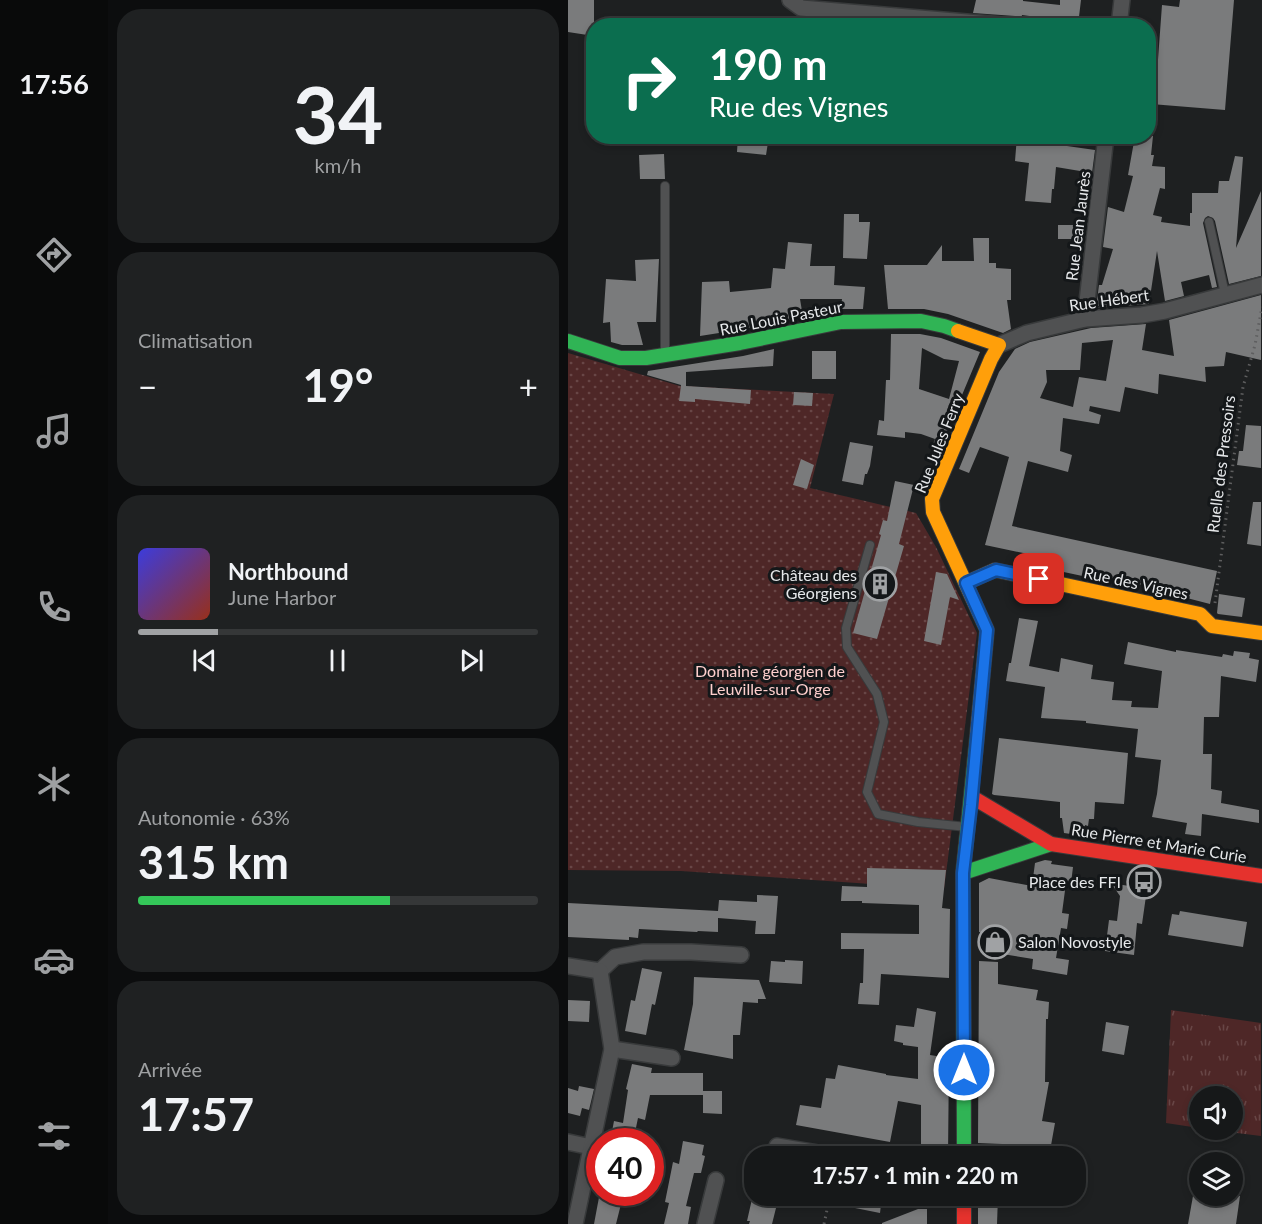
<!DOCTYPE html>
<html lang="fr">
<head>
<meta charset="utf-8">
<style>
  :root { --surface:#161819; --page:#1f2122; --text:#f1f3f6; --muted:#9ea0a2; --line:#353738; --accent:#a0a2a4 }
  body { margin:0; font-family:Lato,sans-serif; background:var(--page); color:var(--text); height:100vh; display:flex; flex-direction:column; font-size:22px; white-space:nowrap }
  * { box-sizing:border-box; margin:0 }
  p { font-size:20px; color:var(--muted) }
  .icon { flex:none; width:33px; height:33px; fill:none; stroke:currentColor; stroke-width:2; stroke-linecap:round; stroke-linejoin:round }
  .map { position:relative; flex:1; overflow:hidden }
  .drawer { display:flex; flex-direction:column; gap:9px; padding:9px; background:#0c0d0e; width:460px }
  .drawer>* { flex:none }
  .top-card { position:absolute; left:18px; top:18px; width:570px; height:126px; border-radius:24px; box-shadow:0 3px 9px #0003,0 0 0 2px var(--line); background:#0b6e4f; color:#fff; overflow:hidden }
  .tools { position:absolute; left:621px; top:1086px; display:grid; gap:12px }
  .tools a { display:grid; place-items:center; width:54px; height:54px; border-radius:50%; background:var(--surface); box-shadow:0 3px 9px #0003,0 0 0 2px var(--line); font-size:30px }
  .speed { position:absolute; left:18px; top:1128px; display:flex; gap:12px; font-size:30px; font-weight:700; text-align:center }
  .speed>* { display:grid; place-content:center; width:78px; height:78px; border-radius:50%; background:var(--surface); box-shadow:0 3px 9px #0003,0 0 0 2px var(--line); line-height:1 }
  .speed .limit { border:9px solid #d22; background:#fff; color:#111 }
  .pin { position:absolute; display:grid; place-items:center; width:51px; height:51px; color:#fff; margin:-26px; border-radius:12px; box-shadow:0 3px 9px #0006 }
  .me { position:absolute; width:66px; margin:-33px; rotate:0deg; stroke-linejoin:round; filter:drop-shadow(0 0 4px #0008) }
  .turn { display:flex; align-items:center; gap:21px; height:126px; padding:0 24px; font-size:27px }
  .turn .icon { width:78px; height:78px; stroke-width:2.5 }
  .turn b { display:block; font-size:42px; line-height:51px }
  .big { font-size:45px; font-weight:700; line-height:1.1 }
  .drawer .widget { flex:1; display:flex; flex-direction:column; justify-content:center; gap:9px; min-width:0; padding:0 21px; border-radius:24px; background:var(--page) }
  .drawer .dial { align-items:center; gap:0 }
  .dial b { font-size:78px; line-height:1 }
  .song { display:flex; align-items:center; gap:18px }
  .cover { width:72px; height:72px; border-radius:9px; background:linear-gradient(135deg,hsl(240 70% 55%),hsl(10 70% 35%)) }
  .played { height:6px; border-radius:3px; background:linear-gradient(90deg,var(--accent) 20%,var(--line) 20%) }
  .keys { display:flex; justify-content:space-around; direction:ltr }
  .heat { display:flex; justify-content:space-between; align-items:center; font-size:33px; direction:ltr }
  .charge { height:9px; border-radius:4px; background:linear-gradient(90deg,#34c759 63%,var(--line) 0) }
  .trip { position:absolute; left:176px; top:1146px; width:342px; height:60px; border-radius:24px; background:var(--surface); box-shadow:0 3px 9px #0003,0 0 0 2px var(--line); font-weight:700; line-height:60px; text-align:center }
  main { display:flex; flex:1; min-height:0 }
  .menu { display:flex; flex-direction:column; width:108px; justify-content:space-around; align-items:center; background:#090a0a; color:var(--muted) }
  .menu .icon { width:42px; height:42px }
  .menu .current { color:var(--accent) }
  .menu b { font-size:27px; color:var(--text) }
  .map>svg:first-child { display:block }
  .grass { fill:url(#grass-tufts) }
  .park { fill:url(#park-dots) }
  .building { fill:#7a7b7c; fill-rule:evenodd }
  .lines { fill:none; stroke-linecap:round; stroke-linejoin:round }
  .lane-casing { stroke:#383a3b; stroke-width:10 }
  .street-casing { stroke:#383a3b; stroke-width:18 }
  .fast-casing { stroke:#383a3b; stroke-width:16 }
  .slow-casing { stroke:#383a3b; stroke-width:16 }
  .jam-casing { stroke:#383a3b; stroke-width:16 }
  .path { stroke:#5e5e5f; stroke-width:3; stroke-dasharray:1.5 4.5; stroke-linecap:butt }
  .lane { stroke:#505152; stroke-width:8 }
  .street { stroke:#505152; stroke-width:15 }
  .fast { stroke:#30b455; stroke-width:14 }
  .slow { stroke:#ff9f0a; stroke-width:14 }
  .jam { stroke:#e5322d; stroke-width:14 }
  .route-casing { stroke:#114b97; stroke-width:15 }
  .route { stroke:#1a73e8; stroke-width:10 }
  .labels { text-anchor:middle; stroke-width:6; stroke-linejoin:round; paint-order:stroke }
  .street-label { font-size:16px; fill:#e6e8ea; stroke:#141719 }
  .poi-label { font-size:16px; fill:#e6e8ea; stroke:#141719; text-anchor:end }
  .park-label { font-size:16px; fill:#fecfcd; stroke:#141719 }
</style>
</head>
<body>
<main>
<nav class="menu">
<b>17:56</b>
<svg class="icon current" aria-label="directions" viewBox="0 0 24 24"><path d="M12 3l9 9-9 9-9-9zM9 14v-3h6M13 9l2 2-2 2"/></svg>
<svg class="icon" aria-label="music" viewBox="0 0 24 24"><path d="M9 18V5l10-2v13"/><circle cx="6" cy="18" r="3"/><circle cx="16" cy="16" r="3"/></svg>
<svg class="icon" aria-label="phone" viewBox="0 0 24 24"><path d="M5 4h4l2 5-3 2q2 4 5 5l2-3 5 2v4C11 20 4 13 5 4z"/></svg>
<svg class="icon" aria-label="climate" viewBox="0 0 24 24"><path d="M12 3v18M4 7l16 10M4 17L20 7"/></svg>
<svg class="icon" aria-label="car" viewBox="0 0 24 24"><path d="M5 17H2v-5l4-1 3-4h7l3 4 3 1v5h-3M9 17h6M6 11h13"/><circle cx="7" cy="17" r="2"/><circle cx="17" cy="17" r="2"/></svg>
<svg class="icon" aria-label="filters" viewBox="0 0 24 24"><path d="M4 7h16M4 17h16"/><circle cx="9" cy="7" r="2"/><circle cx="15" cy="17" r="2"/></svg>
</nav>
<section class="drawer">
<div class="widget dial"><b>34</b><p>km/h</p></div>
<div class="widget"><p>Climatisation</p>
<div class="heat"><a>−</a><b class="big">19°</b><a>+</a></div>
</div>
<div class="widget">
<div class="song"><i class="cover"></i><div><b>Northbound</b><p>June Harbor</p></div></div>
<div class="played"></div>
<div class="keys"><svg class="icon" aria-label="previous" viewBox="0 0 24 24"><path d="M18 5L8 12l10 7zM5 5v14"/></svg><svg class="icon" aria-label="pause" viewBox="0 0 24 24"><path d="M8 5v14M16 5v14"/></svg><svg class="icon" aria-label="next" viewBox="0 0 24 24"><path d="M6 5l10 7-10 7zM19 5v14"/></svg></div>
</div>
<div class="widget"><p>Autonomie · 63%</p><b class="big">315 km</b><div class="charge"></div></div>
<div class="widget"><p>Arrivée</p><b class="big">17:57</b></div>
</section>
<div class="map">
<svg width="694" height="1224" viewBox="0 0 694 1224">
  <defs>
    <pattern id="grass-tufts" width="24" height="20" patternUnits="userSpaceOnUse" patternTransform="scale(1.5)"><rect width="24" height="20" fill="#4e2727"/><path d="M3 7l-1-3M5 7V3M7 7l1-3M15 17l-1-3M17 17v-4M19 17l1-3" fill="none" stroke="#684646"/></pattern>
    <pattern id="park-dots" width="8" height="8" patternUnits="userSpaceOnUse" patternTransform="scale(1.5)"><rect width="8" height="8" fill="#4e2727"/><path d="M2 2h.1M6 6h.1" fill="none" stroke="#684646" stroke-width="1.8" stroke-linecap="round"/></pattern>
  </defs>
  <rect width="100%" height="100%" fill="#1e2021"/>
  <path class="grass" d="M603,1010L693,1023V1136L645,1130H664V1096H632L631,1128L598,1123Z"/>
  <path class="park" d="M0,353L112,386L266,394L242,488L348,513L368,547L409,633L376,889L113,871L0,870Z"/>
  <g class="building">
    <path d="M0,0H26V36L0,32Z"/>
    <path d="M408,0H455V1L492,5V0H513L510,25L490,24L491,20L454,15L453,20L447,16L405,13Z"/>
    <path d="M612,0H666L657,110L583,104L587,72L589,73L594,5L611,7Z"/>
    <path d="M170,136H201L198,155L169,152Z"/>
    <path d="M449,136H472L471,142L527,150L524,173L488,167L486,189H484L483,203L457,201L461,163L447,161Z"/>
    <path d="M567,136H585L583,155H586L584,166L597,167V189L592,188L585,215L594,217L593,222L622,226V213H624V193H650L651,181H661L667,156L675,157L668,248L693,191V276L661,284L647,221L645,218L640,216L637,218L635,223L649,287L644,288L641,275L613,282L616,296L597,301L589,251L581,304L528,308L531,285H534L545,249L535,247L540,207L556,212L565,176L560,175Z"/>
    <path d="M96,154L97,179H72L71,155Z"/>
    <path d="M276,214H291V222H302L299,259L275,258Z"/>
    <path d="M490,225H506L507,239H490Z"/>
    <path d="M405,238H421V263H428V268L443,269V300H439L443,329L435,333L380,314L356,309H320L316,265H359L374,245V261H406Z"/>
    <path d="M220,242L244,244L242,266H267L266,285L297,287L295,309H273L274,299H232L235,317L170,330L132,336L134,282L161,281L162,292L203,288L205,268L217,269Z"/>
    <path d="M91,259L88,322H69L75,345H54L43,342L42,322L35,323L38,279L68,281L67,260Z"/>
    <path d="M693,295V360L658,352L656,366L637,367L638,382L591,374L590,394L557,387L552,412L522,406L521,411L533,415L531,424L495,418L492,451L504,455L500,472L460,461L444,526L649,571L642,604L615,597L616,594L539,577L538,581L458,564L460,554L417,545L441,457L412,447L401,473L391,469L431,372L447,349L462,342L523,328L578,324L574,350L606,356L601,320ZM545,340L538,381L511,377L505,407L472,398L479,382L478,370H512L514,343Z"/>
    <path d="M323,334H352L373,338L412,352L366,462L362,460L368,445L365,444L367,439L353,434L337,432V438L309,435L311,420L316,421L318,380H322ZM354,348L376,359L391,361L381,399L351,389Z"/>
    <path d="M206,349L205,366L118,372V386L183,390L182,404L127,399V402L111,401L113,385L79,375L80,371L175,356Z"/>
    <rect x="244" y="351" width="24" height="28"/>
    <path d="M226,392L245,393L244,406L225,405Z"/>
    <path d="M678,425L693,426V468L669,465L671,451H675Z"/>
    <path d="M282,442L305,446L302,466L299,474H297L295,485L274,481Z"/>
    <path d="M233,459L246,465L239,489L225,485Z"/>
    <path d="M327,481L346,485L331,544L336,546L309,639L285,633L313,535L311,534L315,520L319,521Z"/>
    <path d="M685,502H693V546L679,544Z"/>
    <path d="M368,572L379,574L391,600L382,597L373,645L356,641Z"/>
    <path d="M651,594L677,598L674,617L650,614L649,613Z"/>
    <path d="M451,618L470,621L461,666L491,672L493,658L525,665L523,679L546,682L544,700L564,701L563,707L590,708L594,671L556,664L560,642L608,652V650L654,657L655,654L665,656L666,651L682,653L681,658L691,660L688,682L653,676L651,717H636L635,754H644L643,789L654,791L653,803L691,810V823L634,814L633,836L617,834L619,823L584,817L589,794L593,760L567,757L570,729L518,723V721L473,718L477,687L438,681L441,663H443Z"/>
    <path d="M431,738L560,753L556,804L527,802L526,819H521L520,826L517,825V836L496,833L494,818H492V802L426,795L424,794Z"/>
    <path d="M477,860L484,861L483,864L505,867L503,883H498L494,913L501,914L499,929L493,928L488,958L501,960L499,975L464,969L465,959L422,952L425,935L411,932V883L421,878L464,886L467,863Z"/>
    <path d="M299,868L378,870L374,908L382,909L381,978L313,974L311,1005L290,1004L292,983H295L296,949H273V933L351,934V905L294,903V901H273L274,886L299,887Z"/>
    <path d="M543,883L579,889L574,924L569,923L566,955L537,951L541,920L549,921L552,896Z"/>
    <path d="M189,895L210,896L207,934H187L188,921L150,918V932L130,931L129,932L71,929L70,938L61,937V940L0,937V903L150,911L151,900L189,902Z"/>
    <path d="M612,911L679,922L675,947L600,935L604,914L611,915Z"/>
    <path d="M217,960L235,961L234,984L201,982L203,961L217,962Z"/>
    <path d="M411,961L430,962V984L470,990L468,1000L481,1002L480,1019H478L477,1082H481L474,1121L487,1123L482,1151L467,1148L466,1156H433L434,1144L410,1143Z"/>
    <path d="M74,968L94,972L87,1005L84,1004L78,1035L57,1031L63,1000L67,1001Z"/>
    <path d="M126,977L191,980L198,999H190V1003L175,1002L172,1035H165V1059L116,1050L125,1004Z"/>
    <path d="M0,1000L22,1001L21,1022L0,1021Z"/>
    <path d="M349,1008L368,1012L362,1055L381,1058L380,1156H353V1105L330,1101L322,1142L228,1125L232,1105L253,1108L258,1078L267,1079L270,1065L318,1074V1075L350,1079V1047L335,1045V1043L326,1041L328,1025L346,1027Z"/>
    <path d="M538,1022L561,1026L556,1055L534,1051Z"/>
    <path d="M64,1064L84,1068L83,1073H135V1095H82L77,1120L70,1118L65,1142H42L46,1121L55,1123L60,1090L58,1089Z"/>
    <path d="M11,1086L26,1089L21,1110L14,1108L12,1116L0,1113V1088L10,1091Z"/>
    <path d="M135,1091H154V1114L135,1113Z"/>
    <path d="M115,1141L136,1145L134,1155L137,1156L133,1173H126L118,1206L123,1207L120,1224H96L101,1203L97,1202L105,1162L111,1164Z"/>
    <path d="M32,1192H56L48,1224H26Z"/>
    <path d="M188,1196H211L204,1224H181L182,1221H179L184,1199L187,1200Z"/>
    <path d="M289,1196H314L312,1213L287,1208Z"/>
    <path d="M410,1196H430L429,1224H410Z"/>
    <path d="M625,1196H672L668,1224H620Z"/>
    <path d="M350,1209H359V1224H314V1223Z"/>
  </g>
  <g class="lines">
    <defs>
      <g id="lane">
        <path d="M641,222L657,294"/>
        <path d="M97,354V186"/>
        <path d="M302,545L278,628L279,647L309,694L316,722L299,792L310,814L350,822L399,827"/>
      </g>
      <g id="street">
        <path d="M222,0L233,8L446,26"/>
        <path d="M551,26L554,0"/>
        <path d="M517,319L538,136"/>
        <path d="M431,345L459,333L517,319L574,315L597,311L694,285"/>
        <path d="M0,966L32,971L47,957L75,952H123L173,955"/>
        <path d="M44,1049L104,1058"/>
        <path d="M0,1142L23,1147"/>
        <path d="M209,1146L268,1156"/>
        <path d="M7,1224L44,1049L32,971"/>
        <path d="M137,1224L148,1180"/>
      </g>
      <g id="fast">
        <path d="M0,341L52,358H78L172,343L273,322L353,321L376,326L390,331"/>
        <path d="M395,873L483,844"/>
        <path d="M396,1156L395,873L409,737"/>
      </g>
      <g id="slow">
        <path d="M390,331L431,345L423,359L364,499L365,512L419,630L409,737"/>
        <path d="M398,583L427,570L632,614L644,626L694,633"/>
      </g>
      <g id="jam">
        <path d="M404,797L483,844L694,876"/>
        <path d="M396,1196V1224"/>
      </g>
    </defs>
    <use href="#lane" class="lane-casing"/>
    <use href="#street" class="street-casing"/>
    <use href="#fast" class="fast-casing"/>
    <use href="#slow" class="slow-casing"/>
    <use href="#jam" class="jam-casing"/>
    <g class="path">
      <path d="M647,603L675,387L687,345L694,307"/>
      <path d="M256,1224L262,1196"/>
    </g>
    <use href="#lane" class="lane"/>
    <use href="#street" class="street"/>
    <use href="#fast" class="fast"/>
    <use href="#slow" class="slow"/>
    <use href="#jam" class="jam"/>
  </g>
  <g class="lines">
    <defs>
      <path id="route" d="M396,1070L395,873L403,805L419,630L398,583L428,570L471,579"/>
    </defs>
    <use href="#route" class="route-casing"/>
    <use href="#route" class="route"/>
  </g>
  <defs>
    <symbol id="building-ring" viewBox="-11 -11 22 22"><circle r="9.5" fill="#141719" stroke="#a0a2a4" stroke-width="1.5"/><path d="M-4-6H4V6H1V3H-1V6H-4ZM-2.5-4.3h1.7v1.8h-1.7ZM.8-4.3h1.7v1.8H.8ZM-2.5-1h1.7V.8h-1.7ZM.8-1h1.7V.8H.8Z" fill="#a0a2a4"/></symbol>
    <symbol id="bus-ring" viewBox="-11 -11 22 22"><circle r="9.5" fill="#141719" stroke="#a0a2a4" stroke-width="1.5"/><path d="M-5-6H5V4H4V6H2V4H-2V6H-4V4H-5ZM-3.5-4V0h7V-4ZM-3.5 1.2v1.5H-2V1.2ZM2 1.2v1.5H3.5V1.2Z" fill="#a0a2a4"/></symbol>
    <symbol id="shop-ring" viewBox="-11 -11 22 22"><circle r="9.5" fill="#141719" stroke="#a0a2a4" stroke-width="1.5"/><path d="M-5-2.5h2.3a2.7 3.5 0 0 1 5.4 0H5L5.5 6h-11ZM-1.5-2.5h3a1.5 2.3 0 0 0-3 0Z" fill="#a0a2a4"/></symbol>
  </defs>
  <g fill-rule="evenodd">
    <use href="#building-ring" x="293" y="565" width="38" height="38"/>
    <use href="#bus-ring" x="557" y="863" width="38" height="38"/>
    <use href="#shop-ring" x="408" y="923" width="38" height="38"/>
  </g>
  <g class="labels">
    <g class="street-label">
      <text transform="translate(510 226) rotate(-83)" y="6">Rue Jean Jaurès</text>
      <text transform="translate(541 300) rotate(-8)" y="6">Rue Hébert</text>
      <text transform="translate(213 318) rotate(-11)" y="6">Rue Louis Pasteur</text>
      <text transform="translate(371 443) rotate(-68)" y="6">Rue Jules Ferry</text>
      <text transform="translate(653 464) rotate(-83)" y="6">Ruelle des Pressoirs</text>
      <text transform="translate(568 583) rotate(12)" y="6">Rue des Vignes</text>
      <text transform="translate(591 843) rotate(9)" y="6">Rue Pierre et Marie Curie</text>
    </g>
    <g class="poi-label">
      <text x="289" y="581">Château des<tspan x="289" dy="18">Géorgiens</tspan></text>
      <text x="553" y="888">Place des FFI</text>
      <text x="450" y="948" text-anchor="start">Salon Novostyle</text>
    </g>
    <g class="park-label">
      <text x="202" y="677">Domaine géorgien de<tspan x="202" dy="18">Leuville-sur-Orge</tspan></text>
    </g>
  </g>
</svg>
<div class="tools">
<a><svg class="icon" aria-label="sound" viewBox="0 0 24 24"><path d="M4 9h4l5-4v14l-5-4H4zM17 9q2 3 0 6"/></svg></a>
<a><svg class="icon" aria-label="layers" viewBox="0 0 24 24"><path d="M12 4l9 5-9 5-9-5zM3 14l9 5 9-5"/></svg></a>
</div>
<div class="speed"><div class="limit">40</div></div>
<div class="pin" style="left:471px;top:579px;background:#d93025"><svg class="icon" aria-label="arrive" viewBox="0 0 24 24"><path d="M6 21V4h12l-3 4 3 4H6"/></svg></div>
<svg class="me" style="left:396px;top:1070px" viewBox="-20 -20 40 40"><circle r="17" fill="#1a73e8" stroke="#fff" stroke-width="3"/><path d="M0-11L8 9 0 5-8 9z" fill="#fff"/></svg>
<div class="trip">17:57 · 1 min · 220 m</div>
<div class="top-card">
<div class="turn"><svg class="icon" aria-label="right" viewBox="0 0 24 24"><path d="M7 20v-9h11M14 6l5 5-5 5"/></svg><div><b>190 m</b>Rue des Vignes</div></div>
</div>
</div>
</main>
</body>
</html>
